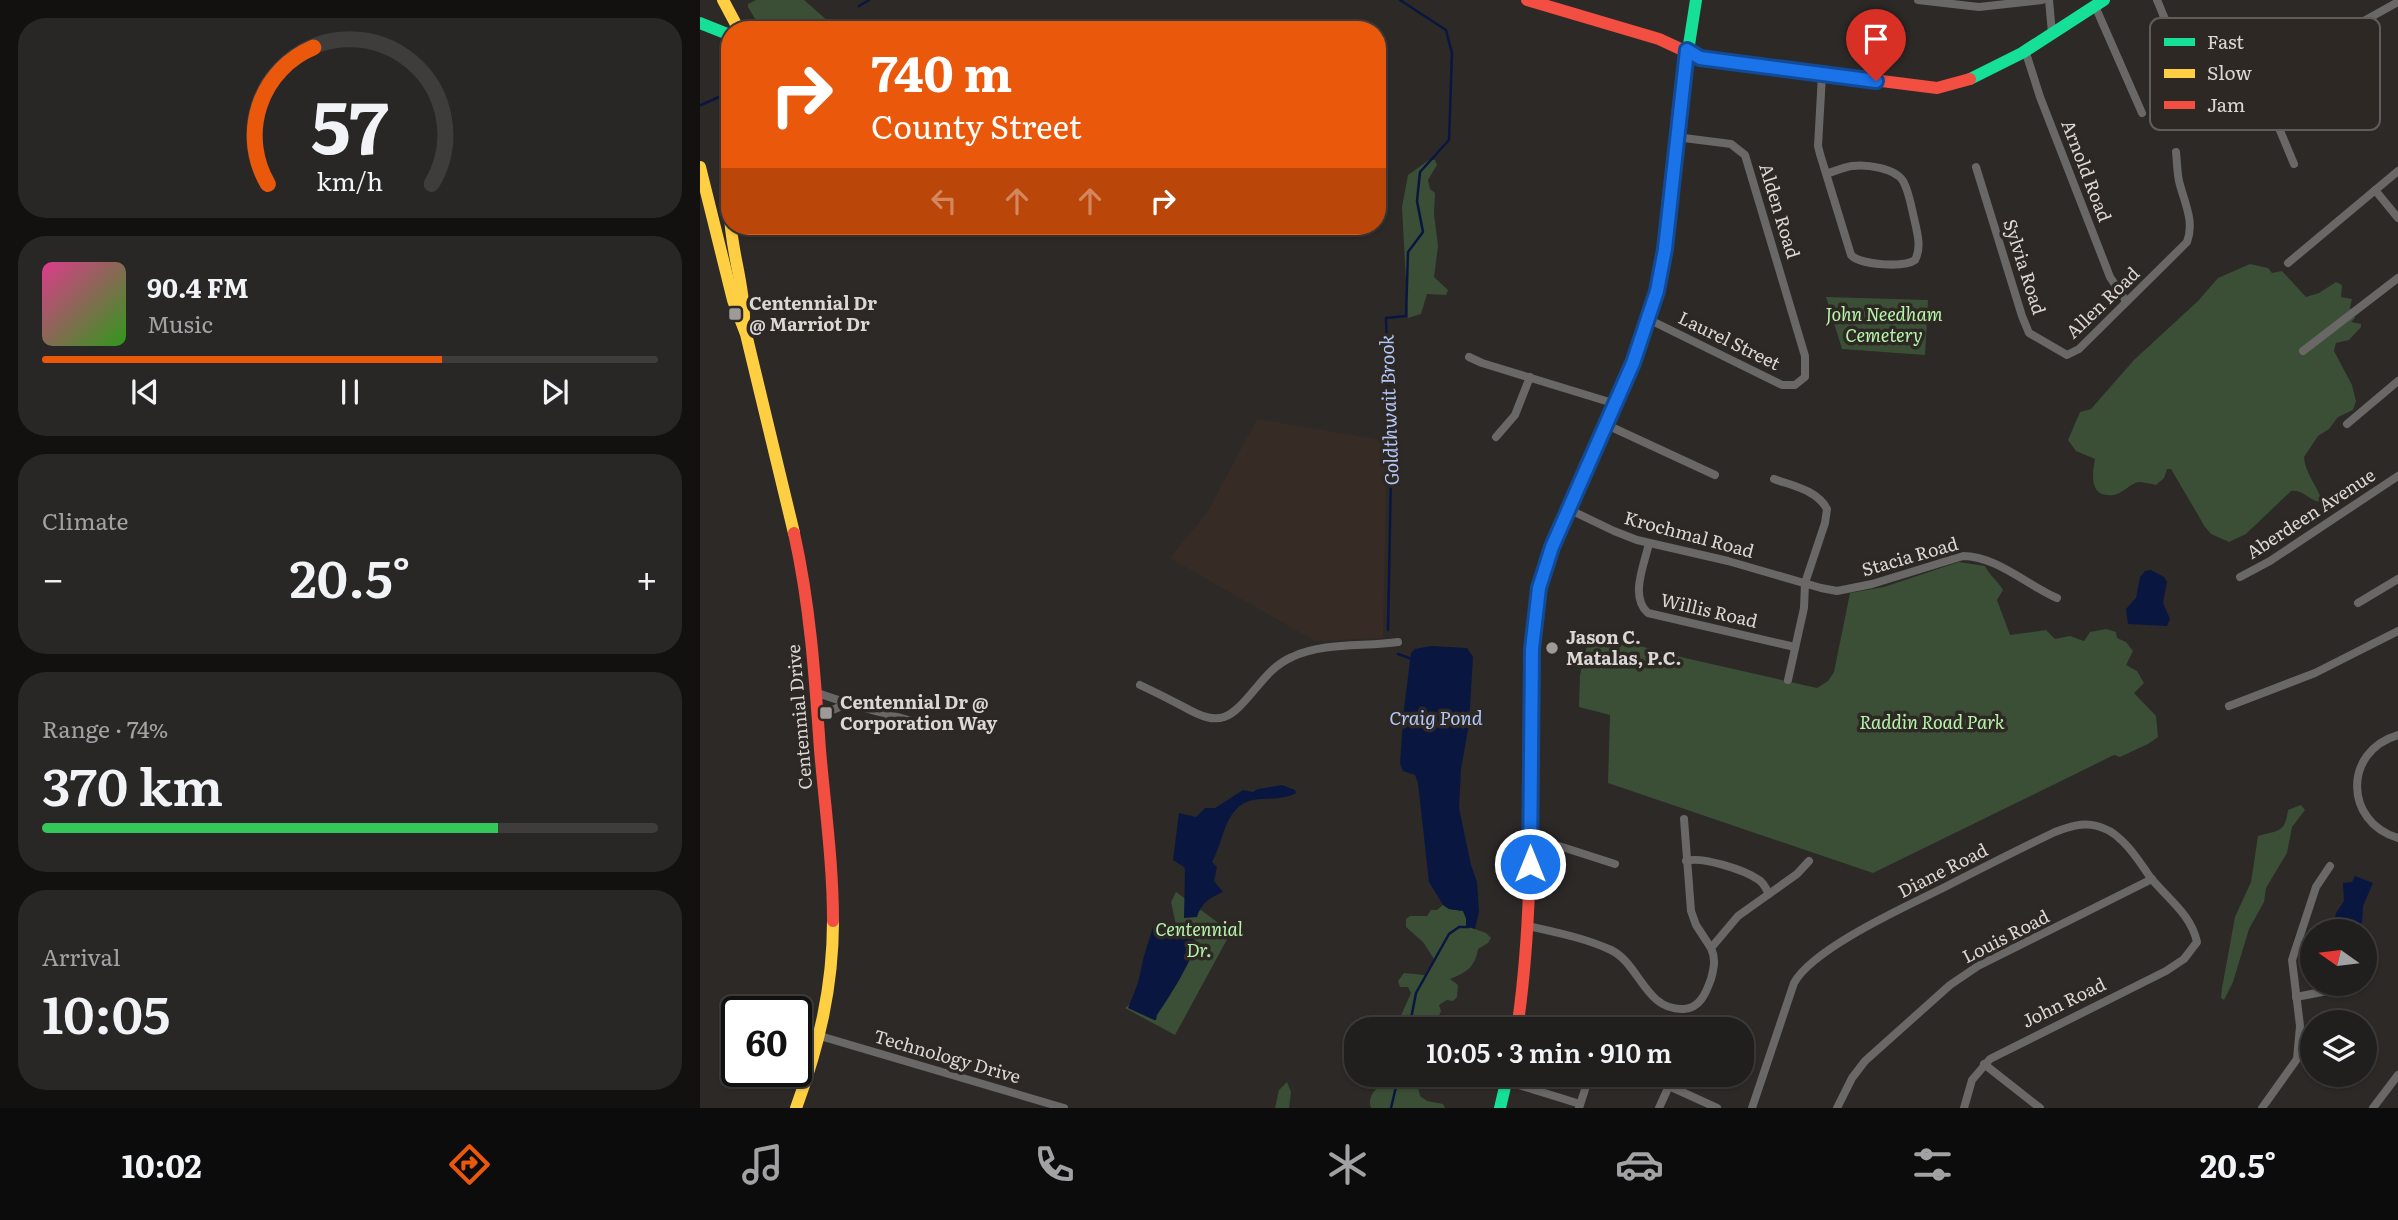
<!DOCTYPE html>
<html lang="en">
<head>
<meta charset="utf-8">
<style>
  :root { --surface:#211f1d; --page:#292726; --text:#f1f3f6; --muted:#a2a2a4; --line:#3e3d3b; --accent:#ea580c }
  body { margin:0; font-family:Literata,serif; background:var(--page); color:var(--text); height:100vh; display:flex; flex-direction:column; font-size:26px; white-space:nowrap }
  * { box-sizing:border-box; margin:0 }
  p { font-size:23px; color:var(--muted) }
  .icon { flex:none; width:38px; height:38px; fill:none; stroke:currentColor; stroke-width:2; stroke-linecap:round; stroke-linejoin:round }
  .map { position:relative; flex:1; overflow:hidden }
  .details { display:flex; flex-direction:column; gap:18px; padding:18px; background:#121110; width:700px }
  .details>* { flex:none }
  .top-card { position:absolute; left:21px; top:21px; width:665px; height:214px; border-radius:28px; box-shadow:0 2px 5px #0004,0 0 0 2px var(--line); background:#ea580c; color:#fff; overflow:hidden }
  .needle { width:46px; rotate:284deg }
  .buttons { position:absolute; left:1600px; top:919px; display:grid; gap:14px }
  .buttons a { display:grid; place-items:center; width:77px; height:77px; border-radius:50%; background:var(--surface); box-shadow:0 2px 5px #0004,0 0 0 2px var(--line); font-size:35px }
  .speed { position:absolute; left:21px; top:996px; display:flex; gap:14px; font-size:35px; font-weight:700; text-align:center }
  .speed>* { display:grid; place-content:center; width:91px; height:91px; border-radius:50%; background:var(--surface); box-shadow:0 2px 5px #0004,0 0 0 2px var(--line); line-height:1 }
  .speed .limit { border:4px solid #111; border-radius:10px; background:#fff; color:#111 }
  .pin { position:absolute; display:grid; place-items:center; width:60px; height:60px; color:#fff; margin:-72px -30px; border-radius:50% 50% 50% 0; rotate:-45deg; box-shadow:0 0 7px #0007 }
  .pin .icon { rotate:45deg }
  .me { position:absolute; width:77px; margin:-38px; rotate:0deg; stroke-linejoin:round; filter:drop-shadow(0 0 5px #0008) }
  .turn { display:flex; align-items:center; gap:24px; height:147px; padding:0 35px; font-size:32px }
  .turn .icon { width:91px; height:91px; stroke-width:2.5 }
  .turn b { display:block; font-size:49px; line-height:60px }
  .lanes { display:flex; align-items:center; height:66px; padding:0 35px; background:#0003; justify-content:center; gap:35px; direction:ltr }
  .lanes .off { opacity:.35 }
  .big { font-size:52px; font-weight:600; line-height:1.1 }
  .details .card { flex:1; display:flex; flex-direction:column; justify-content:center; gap:10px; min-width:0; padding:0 24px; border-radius:28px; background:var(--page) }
  .details .dial { align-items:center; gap:0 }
  .dial svg { height:182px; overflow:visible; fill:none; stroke:var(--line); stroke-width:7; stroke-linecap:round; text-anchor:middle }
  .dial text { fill:var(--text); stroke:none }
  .song { display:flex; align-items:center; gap:21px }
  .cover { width:84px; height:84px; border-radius:10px; background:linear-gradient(135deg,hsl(330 70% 55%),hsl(110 70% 35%)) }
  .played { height:7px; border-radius:4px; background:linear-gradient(90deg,var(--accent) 65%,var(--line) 65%) }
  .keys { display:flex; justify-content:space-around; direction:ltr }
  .heat { display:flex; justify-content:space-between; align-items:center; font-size:38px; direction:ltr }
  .charge { height:10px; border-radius:5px; background:linear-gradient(90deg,#34c759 74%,var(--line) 0) }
  .trip { position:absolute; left:644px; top:1017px; width:410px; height:70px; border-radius:28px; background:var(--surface); box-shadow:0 2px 5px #0004,0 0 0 2px var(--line); font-weight:600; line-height:70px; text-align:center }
  .menu { display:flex; height:112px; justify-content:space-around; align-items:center; background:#0d0c0c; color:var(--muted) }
  .menu .icon { width:49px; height:49px }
  .menu .selected { color:var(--accent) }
  .menu b { font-size:32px; color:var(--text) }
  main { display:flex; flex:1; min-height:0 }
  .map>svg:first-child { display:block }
  .built { fill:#362c25 }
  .green { fill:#3a4f36 }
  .water { fill:#091740 }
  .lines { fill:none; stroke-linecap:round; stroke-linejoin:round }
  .stream { stroke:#091740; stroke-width:2.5 }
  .street { stroke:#696867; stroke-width:8 }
  .fast { stroke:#16e098; stroke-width:12 }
  .slow { stroke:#ffcf43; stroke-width:12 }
  .jam { stroke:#f24e42; stroke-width:12 }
  .route-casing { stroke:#114b97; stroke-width:18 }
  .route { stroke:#1a73e8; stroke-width:12 }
  .poi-dot { fill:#9e9a97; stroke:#2e2825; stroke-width:2.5 }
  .labels { text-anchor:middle; stroke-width:7; stroke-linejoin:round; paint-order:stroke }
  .street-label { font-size:18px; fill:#dbd7d4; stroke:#2e2825 }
  .poi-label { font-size:18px; font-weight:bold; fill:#dbd7d4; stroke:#2e2825; text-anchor:start }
  .park-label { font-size:18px; font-style:italic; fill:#b6f5aa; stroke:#2e2825 }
  .water-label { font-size:19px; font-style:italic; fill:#b1c8f8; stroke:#2e2825 }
  .key { fill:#2e2825; stroke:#625d5a; stroke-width:2 }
  .key-label { font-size:19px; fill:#dbd7d4 }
</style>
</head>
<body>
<main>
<section class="details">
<div class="card dial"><svg viewBox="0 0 100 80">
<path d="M14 69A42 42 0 1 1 86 69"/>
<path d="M14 69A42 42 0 0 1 34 9" stroke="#ea580c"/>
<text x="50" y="56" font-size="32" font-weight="700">57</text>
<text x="50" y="72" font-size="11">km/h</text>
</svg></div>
<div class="card">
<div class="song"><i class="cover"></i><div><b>90.4 FM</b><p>Music</p></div></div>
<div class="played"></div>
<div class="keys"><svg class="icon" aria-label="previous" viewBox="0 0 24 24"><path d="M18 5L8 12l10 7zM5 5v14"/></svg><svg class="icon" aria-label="pause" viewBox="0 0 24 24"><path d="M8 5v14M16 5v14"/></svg><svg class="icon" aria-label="next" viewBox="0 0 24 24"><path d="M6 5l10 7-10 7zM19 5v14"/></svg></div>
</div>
<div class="card"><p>Climate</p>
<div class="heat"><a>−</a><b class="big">20.5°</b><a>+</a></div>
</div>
<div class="card"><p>Range · 74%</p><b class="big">370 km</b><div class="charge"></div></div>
<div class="card"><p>Arrival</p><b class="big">10:05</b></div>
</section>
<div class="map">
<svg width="1698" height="1108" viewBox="0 0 1698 1108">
  <rect width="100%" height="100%" fill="#2c2927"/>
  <path class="built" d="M557,419L687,441L683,638L615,641L470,558L508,511Z"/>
  <g class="green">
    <path d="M56,0H104L129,22L149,30H62L48,7V4Z"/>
    <path d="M729,160H735L737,165L728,180L730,189L735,193L734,214L738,246L734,277L748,290L746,295L727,294L721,314L708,318L702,207L708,175Z"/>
    <path d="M1550,264L1568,268L1572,273L1582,271L1606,297L1619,293L1636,282L1642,285L1641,297L1652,299L1650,308L1655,318L1651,322L1661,324V327L1649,340L1636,343L1634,351L1652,385L1656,401L1653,410L1638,417L1629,429L1618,436L1604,457C1605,474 1618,486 1622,502C1611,503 1604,489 1591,491L1546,534L1529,542L1511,534L1505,527L1471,469H1467L1464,478L1456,485C1451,484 1444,482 1439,482C1431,483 1423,493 1414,495C1389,498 1392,475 1395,459L1376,451L1368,440L1380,412L1391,409L1434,360L1498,301L1518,278Z"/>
    <path d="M1126,297L1228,300L1225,355L1142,349Z"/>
    <path d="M1259,562L1285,566C1289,575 1298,581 1303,590L1297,600L1310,635L1346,630L1355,639L1370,636L1384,641L1390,632L1406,629L1416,632L1417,638L1426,642L1433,651L1426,665L1437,671L1444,683L1434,693L1456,716L1458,737L1448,744L1420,757L1414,755L1173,873L908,783L910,715L879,707L880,675L890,633L985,658L1117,688L1128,681L1134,672L1150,593L1184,587Z"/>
    <path d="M1601,805L1605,810L1592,827L1587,853L1566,888L1564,902L1549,929L1533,982L1524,1000L1521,998L1522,988L1535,917L1551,882L1558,836C1577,830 1585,834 1588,810Z"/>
    <path d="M476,892L531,932L475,1035L425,1008L438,998L475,938L476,925L471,902Z"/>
    <path d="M743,905L749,909L763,911L766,918V926L786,933L791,938L788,943L778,949C775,967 767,972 750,979L758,985L757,997L753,1001L747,1000L739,1005L741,1011L738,1018L740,1022L750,1021L756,1026V1029H700L699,1020L711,993L708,987H700L698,981L704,973L725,975L734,959L723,942L706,927V919L710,916H727L731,910H737Z"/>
    <path d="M687,1075H720L717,1082L720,1096L727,1101L743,1104L745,1108H671C667,1094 677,1088 687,1080Z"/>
    <path d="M587,1082L591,1092L589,1108H575L579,1090Z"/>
  </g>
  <g class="water">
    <path d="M1451,570L1464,577L1467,582L1463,603L1470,619L1467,626L1428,624L1426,609L1436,598L1440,577L1445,571Z"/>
    <path d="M731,646L767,648L773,657L769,724L761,769L759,808L771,865L777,882L779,912L775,929L766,926V918L763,911L749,909L743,905L729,882L718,783L715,775L703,771L700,763L704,709L711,653L715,649Z"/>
    <path d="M582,785L595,790L596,793C584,800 567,798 553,800C524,806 524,842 512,862L517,867L514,881L523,892C510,898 502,902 497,917L484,918L485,870L484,867L473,860L479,813L496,817L505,808H515L543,790L553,792L558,789Z"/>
    <path d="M1655,876L1673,883L1663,906L1662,922L1659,928L1653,931H1633L1636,913L1644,901L1643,883L1652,882Z"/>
    <path d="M462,923L495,940C498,953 466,1002 457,1015L456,1020H454L428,1008L438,983L444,956L453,927Z"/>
  </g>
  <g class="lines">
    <g class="stream">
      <path d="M159,6L169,0"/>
      <path d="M126,30L129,27"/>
      <path d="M1,105L30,92"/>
      <path d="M688,630L691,475L686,318L706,316L708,252L723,232L717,201L720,172L749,140L752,53L746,30L700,0"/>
      <path d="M698,654L712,659"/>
      <path d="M709,1029L716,993L749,934L759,927H769L770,924"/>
      <path d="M691,1108L699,1074"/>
    </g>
    <g class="street">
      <path d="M1218,0L1279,7L1342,0"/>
      <path d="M1349,0L1352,33"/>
      <path d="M1457,0C1463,13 1467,29 1477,39C1502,68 1551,55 1582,52"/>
      <path d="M1395,6L1442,113"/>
      <path d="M1325,50L1340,97L1410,277L1426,301"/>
      <path d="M1549,56L1594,164"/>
      <path d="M1122,75L1118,146L1120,154L1151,255C1160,265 1204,268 1215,260C1222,247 1217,232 1214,218C1211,206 1209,191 1203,181C1195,168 1166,164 1152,166C1144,167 1135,171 1126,174"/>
      <path d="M1677,76L1653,27L1698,2"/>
      <path d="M1276,167L1322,316L1329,333L1367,355L1379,349L1487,242C1495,221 1484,202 1479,181C1477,171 1477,161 1476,152"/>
      <path d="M1675,190L1698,218"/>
      <path d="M1588,263L1698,171"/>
      <path d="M948,319L1082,385H1095L1105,377V356L1045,155L1031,144L976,137"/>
      <path d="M1603,351L1698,278"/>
      <path d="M769,357L782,363L916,404"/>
      <path d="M1647,424L1698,381"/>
      <path d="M907,425L1015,475"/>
      <path d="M796,437L815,415L830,377"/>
      <path d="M1074,479C1093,486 1117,490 1127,509L1125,523L1105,583L1104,608L1088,680"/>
      <path d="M868,509L914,531L937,540L1028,561L1121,588L1137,591L1172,584L1263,556C1296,556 1327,585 1357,598"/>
      <path d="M949,543C945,563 929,597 948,613L1095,647"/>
      <path d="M1540,577L1570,561L1698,476"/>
      <path d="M1658,603L1698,579"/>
      <path d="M440,685C455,692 469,699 484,707C521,728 530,719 556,688C566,676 576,664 592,657C624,642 664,647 698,642"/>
      <path d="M115,692C152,706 190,714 227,726"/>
      <path d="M1529,706L1615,673L1698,631"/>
      <path d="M117,717L146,704"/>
      <path d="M1698,735C1643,751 1644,822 1698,838"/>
      <path d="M984,819L991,911L996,925L1011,948"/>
      <path d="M829,845L859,846L915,864"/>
      <path d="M986,861C1002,856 1045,870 1059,880C1064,883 1066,889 1069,894"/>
      <path d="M828,926C855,932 885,938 911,950C940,964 945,1011 984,1009C1000,1008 1006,993 1011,979C1014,968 1016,959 1011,948L1038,916L1097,874L1109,861"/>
      <path d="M1596,997L1648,987"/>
      <path d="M120,1036L364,1108"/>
      <path d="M1284,1064L1340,1108"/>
      <path d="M942,1074L969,1086L959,1108"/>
      <path d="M806,1081L880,1104"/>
      <path d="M969,1086L1017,1108"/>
      <path d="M879,1108L890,1074"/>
      <path d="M1052,1108L1094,983C1113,948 1207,906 1243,888C1280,869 1317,850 1355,832C1368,827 1382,822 1397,826C1405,828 1414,833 1420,839C1432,849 1441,864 1450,877C1467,898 1491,914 1497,942L1484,959L1466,971L1290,1059L1272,1080L1264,1108"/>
      <path d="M1137,1108L1152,1078L1165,1061L1250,985L1278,966L1452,879"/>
      <path d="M1562,1108L1597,1059L1600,1026L1592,960L1616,887L1630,866"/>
      <path d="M1673,1108L1698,1075"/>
    </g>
    <g class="fast">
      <path d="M0,23L30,35"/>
      <path d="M1270,79L1322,53L1404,0"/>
      <path d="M981,96L996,0"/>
      <path d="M831,684C832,655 831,625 838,597C854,528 889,463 918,397"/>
      <path d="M800,1108L808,1074"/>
    </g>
    <g class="slow">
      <path d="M23,0L39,30"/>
      <path d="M0,167L33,300L46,334L94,533"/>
      <path d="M30,212C30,248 44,282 44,318"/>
      <path d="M96,1108C119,1046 133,987 133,921"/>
    </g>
    <g class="jam">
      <path d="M827,0L959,39L1000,58L1237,88L1270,79"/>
      <path d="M918,397C933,363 948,327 957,290C973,228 974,160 981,96"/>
      <path d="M94,533C110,604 115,677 120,750C125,807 133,864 133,921"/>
      <path d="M817,1029C834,915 830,799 831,684"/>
    </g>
  </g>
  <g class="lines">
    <defs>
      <path id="route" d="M830,864L832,649L839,588L852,547L933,363L957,291L965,249L987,50L1000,58L1176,81"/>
    </defs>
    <use href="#route" class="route-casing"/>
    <use href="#route" class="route"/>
  </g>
  <g class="poi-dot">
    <rect x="28" y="307" width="14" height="14" rx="3.5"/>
    <circle cx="852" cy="648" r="7"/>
    <rect x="119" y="706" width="14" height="14" rx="3.5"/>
  </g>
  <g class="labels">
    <g class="street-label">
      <text transform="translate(1386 171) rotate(69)" y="6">Arnold Road</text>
      <text transform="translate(1079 211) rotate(73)" y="6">Alden Road</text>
      <text transform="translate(1324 267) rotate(72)" y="6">Sylvia Road</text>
      <text transform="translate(1403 303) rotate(-44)" y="6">Allen Road</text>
      <text transform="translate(1029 341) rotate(26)" y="6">Laurel Street</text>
      <text transform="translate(1611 514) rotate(-33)" y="6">Aberdeen Avenue</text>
      <text transform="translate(989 535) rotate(15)" y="6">Krochmal Road</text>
      <text transform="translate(1210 557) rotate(-16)" y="6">Stacia Road</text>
      <text transform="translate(1009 611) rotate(13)" y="6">Willis Road</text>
      <text transform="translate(100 717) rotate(-95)" y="6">Centennial Drive</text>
      <text transform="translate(1243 871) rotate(-27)" y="6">Diane Road</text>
      <text transform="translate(1306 937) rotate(-27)" y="6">Louis Road</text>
      <text transform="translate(1364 1003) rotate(-26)" y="6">John Road</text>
      <text transform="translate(247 1057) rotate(16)" y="6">Technology Drive</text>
    </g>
    <g class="poi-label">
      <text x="49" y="310">Centennial Dr<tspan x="49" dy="21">@ Marriot Dr</tspan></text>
      <text x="866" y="644">Jason C.<tspan x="866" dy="21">Matalas, P.C.</tspan></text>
      <text x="140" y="709">Centennial Dr @<tspan x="140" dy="21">Corporation Way</tspan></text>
    </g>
    <g class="park-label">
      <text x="1184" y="321">John Needham<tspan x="1184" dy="21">Cemetery</tspan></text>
      <text x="1232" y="729">Raddin Road Park</text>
      <text x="499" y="936">Centennial<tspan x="499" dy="21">Dr.</tspan></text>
    </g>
    <g class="water-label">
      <text transform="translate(689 410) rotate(-92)" y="7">Goldthwait Brook</text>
      <text x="736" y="725">Craig Pond</text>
    </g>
  </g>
  <rect x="1450" y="18" width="230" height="112" rx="10" class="key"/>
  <rect x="1464" y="38" width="31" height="8" fill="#16e098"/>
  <rect x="1464" y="69" width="31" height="9" fill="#ffcf43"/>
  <rect x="1464" y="101" width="31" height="8" fill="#f24e42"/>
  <g class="key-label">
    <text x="1507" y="49">Fast</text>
    <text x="1507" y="80">Slow</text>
    <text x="1507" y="112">Jam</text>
  </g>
</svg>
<div class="buttons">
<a><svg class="needle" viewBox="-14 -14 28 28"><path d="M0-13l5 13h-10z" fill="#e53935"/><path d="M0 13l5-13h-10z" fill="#a2a2a4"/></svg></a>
<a><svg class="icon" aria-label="layers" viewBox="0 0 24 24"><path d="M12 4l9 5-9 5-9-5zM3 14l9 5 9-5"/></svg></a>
</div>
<div class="speed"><div class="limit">60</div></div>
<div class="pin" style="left:1176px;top:81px;background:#d93025"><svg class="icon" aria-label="arrive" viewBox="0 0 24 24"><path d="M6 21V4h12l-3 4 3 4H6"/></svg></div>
<svg class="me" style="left:830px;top:864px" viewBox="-20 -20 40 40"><circle r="17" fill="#1a73e8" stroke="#fff" stroke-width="3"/><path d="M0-11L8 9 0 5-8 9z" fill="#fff"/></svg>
<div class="trip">10:05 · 3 min · 910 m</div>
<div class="top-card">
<div class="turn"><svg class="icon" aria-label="right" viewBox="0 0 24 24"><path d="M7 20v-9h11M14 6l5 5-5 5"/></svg><div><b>740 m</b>County Street</div></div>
<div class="lanes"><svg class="icon off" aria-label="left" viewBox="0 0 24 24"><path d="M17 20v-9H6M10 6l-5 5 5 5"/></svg><svg class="icon off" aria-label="ahead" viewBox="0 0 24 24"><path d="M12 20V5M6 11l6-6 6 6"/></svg><svg class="icon off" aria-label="ahead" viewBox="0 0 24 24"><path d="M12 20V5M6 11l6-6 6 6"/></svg><svg class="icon" aria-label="right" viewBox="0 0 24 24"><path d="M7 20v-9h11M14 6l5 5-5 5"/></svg></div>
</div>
</div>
</main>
<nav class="menu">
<b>10:02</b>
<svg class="icon selected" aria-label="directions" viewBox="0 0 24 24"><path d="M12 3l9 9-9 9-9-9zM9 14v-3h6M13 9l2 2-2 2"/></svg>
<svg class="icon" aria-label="music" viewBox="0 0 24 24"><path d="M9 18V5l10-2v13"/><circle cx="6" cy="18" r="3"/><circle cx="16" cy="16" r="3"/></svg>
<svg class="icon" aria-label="phone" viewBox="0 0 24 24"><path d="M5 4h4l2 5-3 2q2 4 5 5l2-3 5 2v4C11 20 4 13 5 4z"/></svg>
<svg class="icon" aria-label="climate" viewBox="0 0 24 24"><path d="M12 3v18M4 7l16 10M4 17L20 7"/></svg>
<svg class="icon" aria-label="car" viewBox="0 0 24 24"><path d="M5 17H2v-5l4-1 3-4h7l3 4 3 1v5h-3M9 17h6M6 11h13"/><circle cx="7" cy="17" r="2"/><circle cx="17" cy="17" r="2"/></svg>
<svg class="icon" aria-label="filters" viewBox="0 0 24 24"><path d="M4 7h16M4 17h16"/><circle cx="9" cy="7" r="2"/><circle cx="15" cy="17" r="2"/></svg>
<b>20.5°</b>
</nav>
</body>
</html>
